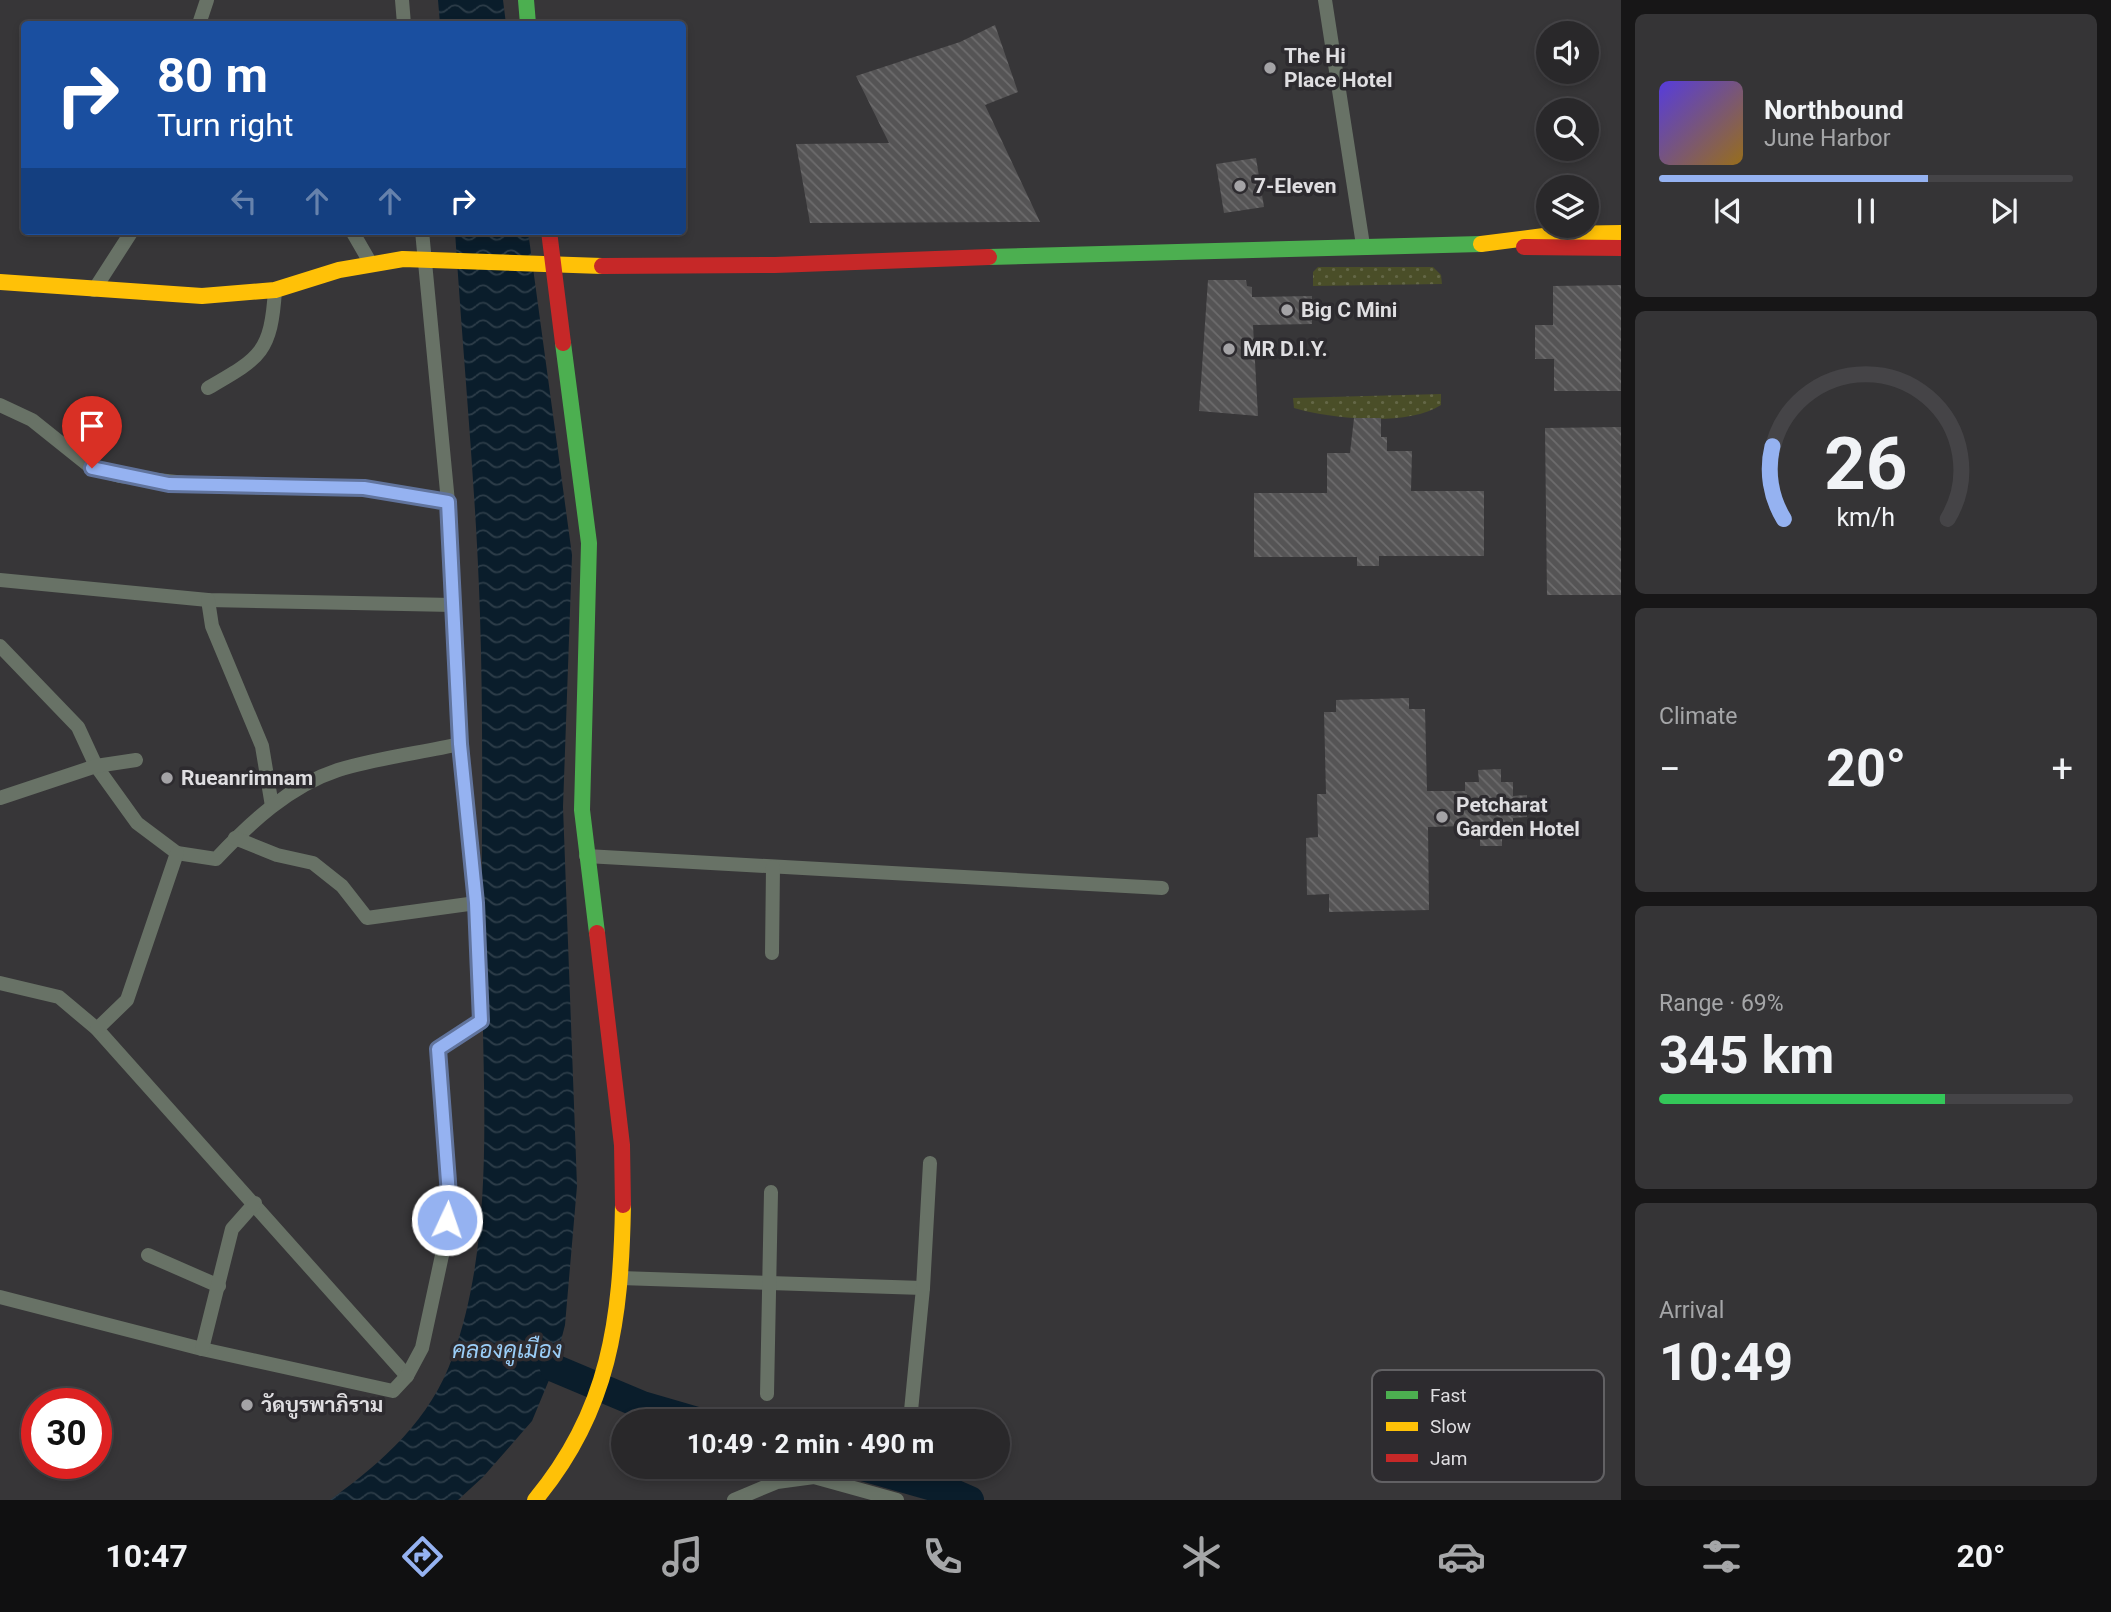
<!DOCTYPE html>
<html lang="en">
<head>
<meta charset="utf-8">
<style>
  :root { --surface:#29282a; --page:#353436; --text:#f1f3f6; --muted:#a5a6a8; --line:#454447; --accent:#95b2f1 }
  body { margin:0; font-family:Roboto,Sarabun,sans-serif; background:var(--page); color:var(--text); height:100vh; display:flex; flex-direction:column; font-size:26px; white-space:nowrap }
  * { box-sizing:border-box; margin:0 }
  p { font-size:23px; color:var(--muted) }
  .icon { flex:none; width:38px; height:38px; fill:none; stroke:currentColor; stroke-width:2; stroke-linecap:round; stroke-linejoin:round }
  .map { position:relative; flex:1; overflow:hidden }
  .sheet { display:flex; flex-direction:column; gap:14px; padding:14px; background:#171617; width:490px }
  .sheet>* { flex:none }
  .guide { position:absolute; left:21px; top:21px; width:665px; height:214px; border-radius:7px; box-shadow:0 4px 10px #0003,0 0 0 2px var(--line); background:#1a4fa0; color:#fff; overflow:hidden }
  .fabs { position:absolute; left:1536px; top:21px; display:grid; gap:14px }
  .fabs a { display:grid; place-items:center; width:63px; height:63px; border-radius:50%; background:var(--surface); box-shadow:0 4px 10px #0003,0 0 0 2px var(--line); font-size:35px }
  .speed { position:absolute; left:21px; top:1388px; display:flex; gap:14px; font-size:35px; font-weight:700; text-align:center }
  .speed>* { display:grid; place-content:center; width:91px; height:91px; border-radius:50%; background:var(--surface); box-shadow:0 4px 10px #0003,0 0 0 2px var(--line); line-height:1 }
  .speed .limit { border:10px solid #d22; background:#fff; color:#111 }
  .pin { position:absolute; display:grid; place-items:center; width:60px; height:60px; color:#fff; margin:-72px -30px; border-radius:50% 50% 50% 0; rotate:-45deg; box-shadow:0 0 7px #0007 }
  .pin .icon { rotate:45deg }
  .me { position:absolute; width:77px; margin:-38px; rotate:3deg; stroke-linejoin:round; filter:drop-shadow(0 0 5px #0008) }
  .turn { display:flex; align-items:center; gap:24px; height:147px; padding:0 21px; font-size:32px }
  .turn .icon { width:91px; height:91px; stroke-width:2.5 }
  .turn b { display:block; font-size:49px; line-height:60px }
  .lanes { display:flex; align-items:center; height:66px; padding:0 21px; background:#0003; justify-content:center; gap:35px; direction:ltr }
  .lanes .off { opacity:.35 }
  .big { font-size:52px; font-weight:700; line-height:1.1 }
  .sheet .widget { flex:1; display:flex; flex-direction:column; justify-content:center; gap:10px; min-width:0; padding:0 24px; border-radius:10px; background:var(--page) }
  .sheet .dial { align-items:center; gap:0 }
  .dial svg { height:182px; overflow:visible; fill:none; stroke:var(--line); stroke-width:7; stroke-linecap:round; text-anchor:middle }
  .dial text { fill:var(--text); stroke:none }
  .song { display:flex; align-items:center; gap:21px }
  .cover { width:84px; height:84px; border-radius:10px; background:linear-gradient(135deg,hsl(250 70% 55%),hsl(40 70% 35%)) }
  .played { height:7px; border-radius:4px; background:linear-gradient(90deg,var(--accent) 65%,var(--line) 65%) }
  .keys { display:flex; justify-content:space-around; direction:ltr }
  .heat { display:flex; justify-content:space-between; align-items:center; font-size:38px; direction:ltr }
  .charge { height:10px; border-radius:5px; background:linear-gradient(90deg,#34c759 69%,var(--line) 0) }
  .trip { position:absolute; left:611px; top:1409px; width:399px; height:70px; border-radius:35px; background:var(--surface); box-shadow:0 4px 10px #0003,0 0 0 2px var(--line); font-weight:700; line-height:70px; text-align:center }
  .tabs { display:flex; height:112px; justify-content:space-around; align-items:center; background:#101011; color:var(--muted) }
  .tabs .icon { width:49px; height:49px }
  .tabs .on { color:var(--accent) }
  .tabs b { font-size:32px; color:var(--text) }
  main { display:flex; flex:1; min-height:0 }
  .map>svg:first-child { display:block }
  .grass { fill:url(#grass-dots) }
  .water { fill:url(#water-waves) }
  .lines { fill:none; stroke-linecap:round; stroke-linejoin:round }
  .river { stroke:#0a1d2b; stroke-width:28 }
  .building { fill:url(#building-back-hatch) }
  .street { stroke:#687266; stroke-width:14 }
  .fast { stroke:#4caf50; stroke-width:16 }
  .slow { stroke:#ffc107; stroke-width:16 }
  .jam { stroke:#c62828; stroke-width:16 }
  .route-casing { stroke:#61749d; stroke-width:18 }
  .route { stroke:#95b2f1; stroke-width:12 }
  .poi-dot { fill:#a4a3a6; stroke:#2d2b2f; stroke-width:2.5 }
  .labels { text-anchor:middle; stroke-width:7; stroke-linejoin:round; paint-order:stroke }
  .poi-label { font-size:21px; font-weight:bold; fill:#dfdee1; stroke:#2d2b2f; text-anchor:start }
  .water-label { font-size:23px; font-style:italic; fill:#9acdf7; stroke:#2d2b2f }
  .key { fill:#2d2b2f; stroke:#626164; stroke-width:2 }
  .key-label { font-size:19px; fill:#dfdee1 }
</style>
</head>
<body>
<main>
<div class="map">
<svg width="1621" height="1500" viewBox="0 0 1621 1500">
  <defs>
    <pattern id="grass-dots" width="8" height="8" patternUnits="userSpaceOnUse" patternTransform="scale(1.75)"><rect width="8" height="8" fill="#4a4e28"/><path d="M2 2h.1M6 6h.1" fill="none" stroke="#646747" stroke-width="1.8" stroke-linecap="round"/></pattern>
    <pattern id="water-waves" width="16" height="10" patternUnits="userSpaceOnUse" patternTransform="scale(1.75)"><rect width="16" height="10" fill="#0a1d2b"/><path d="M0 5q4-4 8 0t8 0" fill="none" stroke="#2d3d49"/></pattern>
    <pattern id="building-back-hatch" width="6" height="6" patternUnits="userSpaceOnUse" patternTransform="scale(1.75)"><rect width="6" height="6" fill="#555455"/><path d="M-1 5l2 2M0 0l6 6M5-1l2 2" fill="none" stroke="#6d6c6d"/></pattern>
  </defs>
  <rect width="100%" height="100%" fill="#373638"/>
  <g class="grass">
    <path d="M1318,267H1433L1441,275L1442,284L1313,286V272Z"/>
    <path d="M1441,394V405C1409,426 1341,419 1305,411L1294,408L1293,398Z"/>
  </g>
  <g class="water">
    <path d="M438,0H503L506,24H440Z"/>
    <path d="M455,231H528L572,555L563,807L577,1186L565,1325L554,1368L532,1421L483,1477L458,1500H330C383,1462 431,1419 453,1356C495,1238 483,1098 482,974C481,855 484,735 480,615C476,487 463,359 455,231Z"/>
  </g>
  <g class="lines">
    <g class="river">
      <path d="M554,1368L642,1405L697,1421"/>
      <path d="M859,1466L954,1493L970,1500"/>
    </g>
  </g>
  <g class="building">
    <path d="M995,25L1018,92L985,105L1040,222L810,223L796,144L889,143L856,76L960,42Z"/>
    <path d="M1256,158L1264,207L1224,213L1216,164Z"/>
    <path d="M1208,280H1246L1247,286L1252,287V297L1312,296V324L1253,325L1258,416L1199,411Z"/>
    <path d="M1621,285V391H1554V359H1535V325H1553V286Z"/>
    <path d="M1354,418H1381V437H1387V451H1412L1411,491H1484V556H1379V566H1357V557H1254V493H1327V453H1350Z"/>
    <path d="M1621,427V595H1547L1545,428Z"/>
    <path d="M1409,698V709H1425L1427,791H1465V782H1479L1478,770L1501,769V782H1513V796L1527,795V817L1513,818V832H1502V846H1480V832H1466V826L1428,827L1429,910L1329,912V894L1307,895L1306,838L1318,837L1317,794H1326L1324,712H1336V700Z"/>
  </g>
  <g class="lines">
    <g class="street">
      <path d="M402,0L404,24"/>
      <path d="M1325,0L1363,245"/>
      <path d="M199,24L207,0"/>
      <path d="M352,231L371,264"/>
      <path d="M94,290L132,231"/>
      <path d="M208,388C260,358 271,353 275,290"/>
      <path d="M0,405L32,420L92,468L120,476L223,487L364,488L448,502"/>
      <path d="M0,580L208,600L453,605"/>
      <path d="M208,600L212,626L262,746L272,806"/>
      <path d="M0,646L78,727L96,766L137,823L177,853L216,859C250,823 289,786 338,770C377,758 420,753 460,744"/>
      <path d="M0,798L96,766L136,760"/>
      <path d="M235,838L277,855L313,863L342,886L367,918L476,903"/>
      <path d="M586,856L1162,888"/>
      <path d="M772,953L773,867"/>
      <path d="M0,983L59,997L97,1029L407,1376"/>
      <path d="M97,1029L127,1000L177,853"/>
      <path d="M148,1255L219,1286"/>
      <path d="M620,1278L923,1288"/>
      <path d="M0,1297L202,1349L393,1391L407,1376L422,1348L444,1246L449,1195L438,1049L481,1021L476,903L460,744L448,502L422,231"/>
      <path d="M202,1349L232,1229L255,1203"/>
      <path d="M767,1394L771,1192"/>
      <path d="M910,1421L923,1288L930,1163"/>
      <path d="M734,1500L777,1482L814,1477L897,1500"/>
    </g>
    <g class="fast">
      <path d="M526,0L528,24"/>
      <path d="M989,257L1481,244"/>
      <path d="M563,343L589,543L582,810L597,933"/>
    </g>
    <g class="slow">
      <path d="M1481,244L1559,234L1621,233"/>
      <path d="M0,282L202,296L275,290L339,270L403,259L602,266"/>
      <path d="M535,1500C610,1410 621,1319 623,1205"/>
    </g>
    <g class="jam">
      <path d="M549,231L563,343"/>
      <path d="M1524,247L1621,248"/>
      <path d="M602,266L775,265L989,257"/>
      <path d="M597,933L622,1145L623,1205"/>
    </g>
  </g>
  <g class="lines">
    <defs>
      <path id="route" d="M92,468L169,484L364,488L448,502L460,744L476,903L481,1021L438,1049L449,1195L447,1220"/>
    </defs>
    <use href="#route" class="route-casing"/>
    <use href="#route" class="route"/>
  </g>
  <g class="poi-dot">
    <circle cx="1270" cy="68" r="7"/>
    <circle cx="1240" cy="186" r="7"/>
    <circle cx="1287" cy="310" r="7"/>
    <circle cx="1229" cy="349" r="7"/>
    <circle cx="167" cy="778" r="7"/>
    <circle cx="1442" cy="817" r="7"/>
    <circle cx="247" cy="1405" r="7"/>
  </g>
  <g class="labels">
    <g class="poi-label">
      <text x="1284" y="63">The Hi<tspan x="1284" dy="24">Place Hotel</tspan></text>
      <text x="1254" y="193">7-Eleven</text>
      <text x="1301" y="317">Big C Mini</text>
      <text x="1243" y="356">MR D.I.Y.</text>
      <text x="181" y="785">Rueanrimnam</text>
      <text x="1456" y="812">Petcharat<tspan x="1456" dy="24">Garden Hotel</tspan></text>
      <text x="261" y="1412">วัดบูรพาภิราม</text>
    </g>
    <g class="water-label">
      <text x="507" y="1358">คลองคูเมือง</text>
    </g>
  </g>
  <rect x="1372" y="1370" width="232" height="112" rx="10" class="key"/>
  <rect x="1386" y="1391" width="32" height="8" fill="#4caf50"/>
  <rect x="1386" y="1422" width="32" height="9" fill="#ffc107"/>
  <rect x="1386" y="1454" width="32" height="8" fill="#c62828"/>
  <g class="key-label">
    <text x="1430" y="1402">Fast</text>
    <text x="1430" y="1433">Slow</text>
    <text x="1430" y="1465">Jam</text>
  </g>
</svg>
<div class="fabs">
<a><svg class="icon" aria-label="sound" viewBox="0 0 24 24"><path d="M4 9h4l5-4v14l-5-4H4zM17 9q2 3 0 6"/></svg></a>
<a><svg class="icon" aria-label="search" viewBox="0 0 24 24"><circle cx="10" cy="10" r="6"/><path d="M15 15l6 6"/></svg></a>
<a><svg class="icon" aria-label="layers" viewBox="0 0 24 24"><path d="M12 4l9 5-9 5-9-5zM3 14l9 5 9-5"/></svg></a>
</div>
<div class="speed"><div class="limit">30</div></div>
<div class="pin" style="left:92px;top:468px;background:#d93025"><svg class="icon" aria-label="arrive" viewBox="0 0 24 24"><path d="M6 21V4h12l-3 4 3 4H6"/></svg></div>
<svg class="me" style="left:447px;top:1220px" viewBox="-20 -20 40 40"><circle r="17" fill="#95b2f1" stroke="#fff" stroke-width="3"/><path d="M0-11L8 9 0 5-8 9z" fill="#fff"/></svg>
<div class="trip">10:49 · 2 min · 490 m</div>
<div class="guide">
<div class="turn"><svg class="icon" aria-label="right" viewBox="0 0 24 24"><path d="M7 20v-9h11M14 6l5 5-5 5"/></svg><div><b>80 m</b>Turn right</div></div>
<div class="lanes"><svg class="icon off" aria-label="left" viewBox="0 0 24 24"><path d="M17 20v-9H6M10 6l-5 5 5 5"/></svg><svg class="icon off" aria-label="ahead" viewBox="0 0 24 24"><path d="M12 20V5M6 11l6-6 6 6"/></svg><svg class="icon off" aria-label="ahead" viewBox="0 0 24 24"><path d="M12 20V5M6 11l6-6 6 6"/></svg><svg class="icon" aria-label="right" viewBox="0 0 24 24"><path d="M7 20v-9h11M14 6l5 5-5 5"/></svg></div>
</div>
</div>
<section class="sheet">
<div class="widget">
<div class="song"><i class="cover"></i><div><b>Northbound</b><p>June Harbor</p></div></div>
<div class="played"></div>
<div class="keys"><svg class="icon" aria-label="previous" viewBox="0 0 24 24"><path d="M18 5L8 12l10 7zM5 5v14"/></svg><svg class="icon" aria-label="pause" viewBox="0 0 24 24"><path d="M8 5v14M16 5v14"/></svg><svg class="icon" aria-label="next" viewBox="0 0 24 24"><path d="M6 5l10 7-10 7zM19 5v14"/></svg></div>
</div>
<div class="widget dial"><svg viewBox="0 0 100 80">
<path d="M14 69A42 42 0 1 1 86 69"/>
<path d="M14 69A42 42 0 0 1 9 37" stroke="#95b2f1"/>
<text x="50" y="56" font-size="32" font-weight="700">26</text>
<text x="50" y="72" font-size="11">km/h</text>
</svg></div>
<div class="widget"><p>Climate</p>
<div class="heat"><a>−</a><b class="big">20°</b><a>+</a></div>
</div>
<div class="widget"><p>Range · 69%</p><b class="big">345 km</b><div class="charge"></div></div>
<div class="widget"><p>Arrival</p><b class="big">10:49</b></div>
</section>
</main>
<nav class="tabs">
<b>10:47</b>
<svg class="icon on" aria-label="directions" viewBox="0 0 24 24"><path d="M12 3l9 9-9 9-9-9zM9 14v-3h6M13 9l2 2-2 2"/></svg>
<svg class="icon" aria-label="music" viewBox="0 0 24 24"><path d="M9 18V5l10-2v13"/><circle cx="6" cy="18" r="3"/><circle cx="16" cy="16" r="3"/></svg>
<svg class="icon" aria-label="phone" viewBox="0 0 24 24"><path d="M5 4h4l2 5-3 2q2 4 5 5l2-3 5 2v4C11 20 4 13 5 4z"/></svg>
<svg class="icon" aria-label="climate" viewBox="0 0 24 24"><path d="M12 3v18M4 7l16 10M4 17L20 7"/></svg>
<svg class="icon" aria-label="car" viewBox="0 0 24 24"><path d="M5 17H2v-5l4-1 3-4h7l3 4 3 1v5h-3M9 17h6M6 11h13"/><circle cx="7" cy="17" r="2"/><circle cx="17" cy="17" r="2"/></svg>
<svg class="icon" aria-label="filters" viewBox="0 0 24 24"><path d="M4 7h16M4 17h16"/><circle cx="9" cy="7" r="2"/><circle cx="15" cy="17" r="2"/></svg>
<b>20°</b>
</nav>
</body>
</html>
